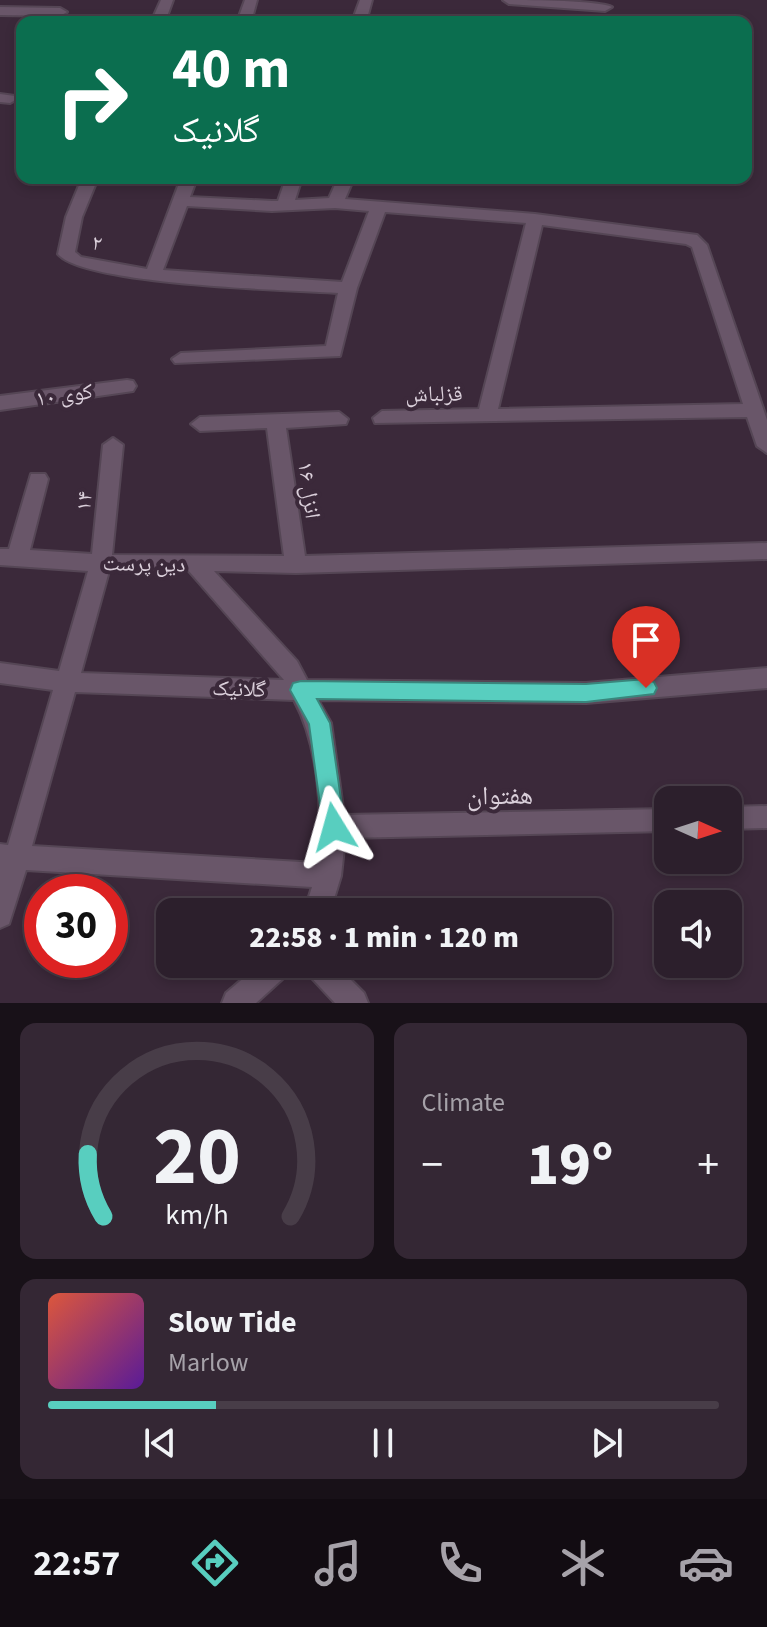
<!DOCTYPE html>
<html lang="en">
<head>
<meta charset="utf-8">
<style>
  :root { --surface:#2c1f2c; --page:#342734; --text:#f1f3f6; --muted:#a6a2a9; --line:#483d48; --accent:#58cebf }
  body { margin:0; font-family:"Source Sans 3","Noto Naskh Arabic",sans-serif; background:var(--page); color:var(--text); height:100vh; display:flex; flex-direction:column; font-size:30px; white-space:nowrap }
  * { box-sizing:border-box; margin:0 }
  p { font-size:26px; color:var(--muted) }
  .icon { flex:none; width:44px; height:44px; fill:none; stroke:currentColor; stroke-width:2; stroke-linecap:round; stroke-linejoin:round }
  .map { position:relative; height:1003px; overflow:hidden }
  .sheet { display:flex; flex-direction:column; gap:20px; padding:20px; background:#181118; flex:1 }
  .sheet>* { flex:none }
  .hud { position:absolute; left:16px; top:16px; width:736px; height:168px; border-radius:16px; box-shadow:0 4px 12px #0003,0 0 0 2px var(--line); background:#0b6e4f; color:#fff; overflow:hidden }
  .needle { width:52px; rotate:93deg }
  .tools { position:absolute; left:654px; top:786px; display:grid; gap:16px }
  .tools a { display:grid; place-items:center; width:88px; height:88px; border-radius:16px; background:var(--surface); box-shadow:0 4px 12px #0003,0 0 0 2px var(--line); font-size:40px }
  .speed { position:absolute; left:24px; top:874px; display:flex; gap:16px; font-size:40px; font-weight:700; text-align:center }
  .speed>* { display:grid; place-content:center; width:104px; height:104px; border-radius:50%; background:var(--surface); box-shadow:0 4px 12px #0003,0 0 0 2px var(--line); line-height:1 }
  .speed .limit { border:12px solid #d22; background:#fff; color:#111 }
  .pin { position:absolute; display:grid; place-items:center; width:68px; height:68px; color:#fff; margin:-82px -34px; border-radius:50% 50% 50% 0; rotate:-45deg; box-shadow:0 0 8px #0007 }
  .pin .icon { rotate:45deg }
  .me { position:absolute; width:88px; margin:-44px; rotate:352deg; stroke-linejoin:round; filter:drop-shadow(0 0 6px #0008) }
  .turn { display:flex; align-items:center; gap:28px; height:168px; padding:0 24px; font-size:36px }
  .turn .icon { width:104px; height:104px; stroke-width:2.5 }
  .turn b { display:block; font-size:56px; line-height:68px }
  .big { font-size:60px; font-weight:800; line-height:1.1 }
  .sheet .card { flex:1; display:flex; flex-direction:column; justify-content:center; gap:12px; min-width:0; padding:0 28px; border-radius:16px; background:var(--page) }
  .sheet .dial { align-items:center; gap:0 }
  .dial svg { height:208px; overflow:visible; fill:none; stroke:var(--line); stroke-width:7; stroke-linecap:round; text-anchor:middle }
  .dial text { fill:var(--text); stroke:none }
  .song { display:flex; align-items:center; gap:24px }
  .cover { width:96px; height:96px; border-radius:12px; background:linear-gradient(135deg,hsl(10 70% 55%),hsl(270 70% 35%)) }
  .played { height:8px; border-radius:4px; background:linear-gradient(90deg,var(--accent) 25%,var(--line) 25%) }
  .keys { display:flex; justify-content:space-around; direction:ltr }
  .heat { display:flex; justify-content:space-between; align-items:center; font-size:44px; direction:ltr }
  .sheet .tiles { flex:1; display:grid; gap:20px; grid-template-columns:1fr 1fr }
  .card:last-child { grid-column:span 2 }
  .trip { position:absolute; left:156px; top:898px; width:456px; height:80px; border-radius:16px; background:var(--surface); box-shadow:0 4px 12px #0003,0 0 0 2px var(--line); font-weight:800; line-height:80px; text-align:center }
  .menu { display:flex; height:128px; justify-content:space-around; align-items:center; background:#120c12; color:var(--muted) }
  .menu .icon { width:56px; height:56px }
  .menu .selected { color:var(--accent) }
  .menu b { font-size:36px; color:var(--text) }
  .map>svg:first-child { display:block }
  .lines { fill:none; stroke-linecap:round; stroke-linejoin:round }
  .minor-casing { stroke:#554655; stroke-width:4 }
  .minor { fill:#695669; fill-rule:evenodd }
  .route { fill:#58cebf; stroke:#39867c; stroke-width:2 }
  .labels { text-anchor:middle; stroke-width:8; stroke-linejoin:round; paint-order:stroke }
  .street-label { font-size:22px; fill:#dacfda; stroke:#3b293a }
  .near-street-label { font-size:26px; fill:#dacfda; stroke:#3b293a }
</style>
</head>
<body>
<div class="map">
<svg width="767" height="1003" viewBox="0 0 767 1003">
  <rect width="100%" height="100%" fill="#3b293a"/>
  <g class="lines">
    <defs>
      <g id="minor">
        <path d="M161,0H173L165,22H151Z"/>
        <path d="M245,0H257L251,22H237Z"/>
        <path d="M360,0H372L366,22H352Z"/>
        <path d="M503,0C525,0 596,0 612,7L605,11L509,4Z"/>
        <path d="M0,7L60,8L67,12L60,16L0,15Z"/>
        <path d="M0,94L15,96L17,99L10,103L0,102Z"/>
        <path d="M82,178H98L82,217L75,252L81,257L147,269L181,178H197L190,197L272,201H278L286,178H302L295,200L329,198L338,178H354L345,199L535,214L697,235L707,245L767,420V453L757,446L747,417L375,423L373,418L382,411L479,409L526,223L385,212L357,288L340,356L175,363L172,359L181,353L326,346L338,293C290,290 84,285 58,254L66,217ZM187,206L272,211L335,208L369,211L342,282L163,270ZM542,225L686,244L692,247L743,404L498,409Z"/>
        <path d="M127,380L133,381L136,386L133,391L0,410V396Z"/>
        <path d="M339,412L348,419L346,424L286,428L305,556L767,543V559L296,573L214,571L297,661L307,680L586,683L767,668V688L586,703L318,700L331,723L344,815L668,809V831L345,838L341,876L330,912H304L312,887L26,870L9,924L0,928V844L8,845L53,690L0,683V663L59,671L88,571L0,565V549H9L31,474H45L48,479L30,550L92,554L103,445L113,438L123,445L112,555L284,556L267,428L200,431L191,424L200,417ZM188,570L284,680L81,673L109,571ZM75,692L294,700C318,744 324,813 317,863L32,846Z"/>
        <path d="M767,806V828L728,829V807Z"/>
        <path d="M260,964H293L289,973L256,1003H222L226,993Z"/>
        <path d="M303,964H335L364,993L368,1003H335L307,973Z"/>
      </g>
    </defs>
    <use href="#minor" class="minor-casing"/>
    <use href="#minor" class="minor"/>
  </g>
  <path class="route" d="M646,679L654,682L657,688L654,694L586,702L317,699L330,723L345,827L342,835L334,838L326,835L323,827L309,724L290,690L293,683L301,681L586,684Z"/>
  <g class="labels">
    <g class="street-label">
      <text transform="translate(97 242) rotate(11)" y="8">۲</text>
      <text transform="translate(434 393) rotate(-1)" y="8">قزلباش</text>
      <text transform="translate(64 394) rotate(-8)" y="8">کوی ۱۰</text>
      <text transform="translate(310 490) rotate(82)" y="8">۱۶ انزل</text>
      <text transform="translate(83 501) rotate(-84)" y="8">۱۴</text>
      <text transform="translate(144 563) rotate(1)" y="8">دین پرست</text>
      <text transform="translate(239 688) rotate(2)" y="8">گلانیک</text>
    </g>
    <g class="near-street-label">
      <text transform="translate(500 795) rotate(-1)" y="9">هفتوان</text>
    </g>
  </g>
</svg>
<div class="tools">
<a><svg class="needle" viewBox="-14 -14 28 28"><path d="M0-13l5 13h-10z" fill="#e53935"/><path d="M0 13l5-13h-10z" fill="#a6a2a9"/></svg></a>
<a><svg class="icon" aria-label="sound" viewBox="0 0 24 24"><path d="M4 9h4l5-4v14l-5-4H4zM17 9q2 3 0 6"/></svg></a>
</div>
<div class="speed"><div class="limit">30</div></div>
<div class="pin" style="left:646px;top:688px;background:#d93025"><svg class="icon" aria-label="arrive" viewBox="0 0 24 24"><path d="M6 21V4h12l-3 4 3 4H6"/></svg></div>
<svg class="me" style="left:334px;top:827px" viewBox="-20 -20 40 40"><path d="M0-17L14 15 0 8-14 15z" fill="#58cebf" stroke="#fff" stroke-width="4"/></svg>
<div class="trip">22:58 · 1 min · 120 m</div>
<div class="hud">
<div class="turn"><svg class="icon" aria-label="right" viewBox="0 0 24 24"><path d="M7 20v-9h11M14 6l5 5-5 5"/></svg><div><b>40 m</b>گلانیک</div></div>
</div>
</div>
<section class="sheet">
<div class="tiles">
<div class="card dial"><svg viewBox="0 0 100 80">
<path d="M14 69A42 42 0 1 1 86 69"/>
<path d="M14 69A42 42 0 0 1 8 45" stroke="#58cebf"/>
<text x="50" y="56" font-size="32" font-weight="700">20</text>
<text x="50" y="72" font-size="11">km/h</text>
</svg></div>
<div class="card"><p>Climate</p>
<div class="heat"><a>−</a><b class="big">19°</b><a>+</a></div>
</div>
<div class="card">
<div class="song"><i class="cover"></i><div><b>Slow Tide</b><p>Marlow</p></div></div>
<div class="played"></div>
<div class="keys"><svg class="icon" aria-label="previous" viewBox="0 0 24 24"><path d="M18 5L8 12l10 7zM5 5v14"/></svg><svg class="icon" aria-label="pause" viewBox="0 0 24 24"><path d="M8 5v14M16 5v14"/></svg><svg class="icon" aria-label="next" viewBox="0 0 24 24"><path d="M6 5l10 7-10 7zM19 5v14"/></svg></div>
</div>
</div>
</section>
<nav class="menu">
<b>22:57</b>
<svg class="icon selected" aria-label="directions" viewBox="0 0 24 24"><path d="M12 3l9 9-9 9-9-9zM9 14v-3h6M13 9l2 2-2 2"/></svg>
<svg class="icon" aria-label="music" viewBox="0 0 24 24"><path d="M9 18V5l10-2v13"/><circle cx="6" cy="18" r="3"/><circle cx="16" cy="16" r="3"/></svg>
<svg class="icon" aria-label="phone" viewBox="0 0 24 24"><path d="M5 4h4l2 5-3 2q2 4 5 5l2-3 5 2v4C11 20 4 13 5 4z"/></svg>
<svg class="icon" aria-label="climate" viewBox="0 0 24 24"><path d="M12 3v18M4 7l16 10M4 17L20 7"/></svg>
<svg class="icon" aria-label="car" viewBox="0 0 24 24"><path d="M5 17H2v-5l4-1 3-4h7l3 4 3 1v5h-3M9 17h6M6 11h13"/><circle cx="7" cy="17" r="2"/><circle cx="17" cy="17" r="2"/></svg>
</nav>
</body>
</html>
